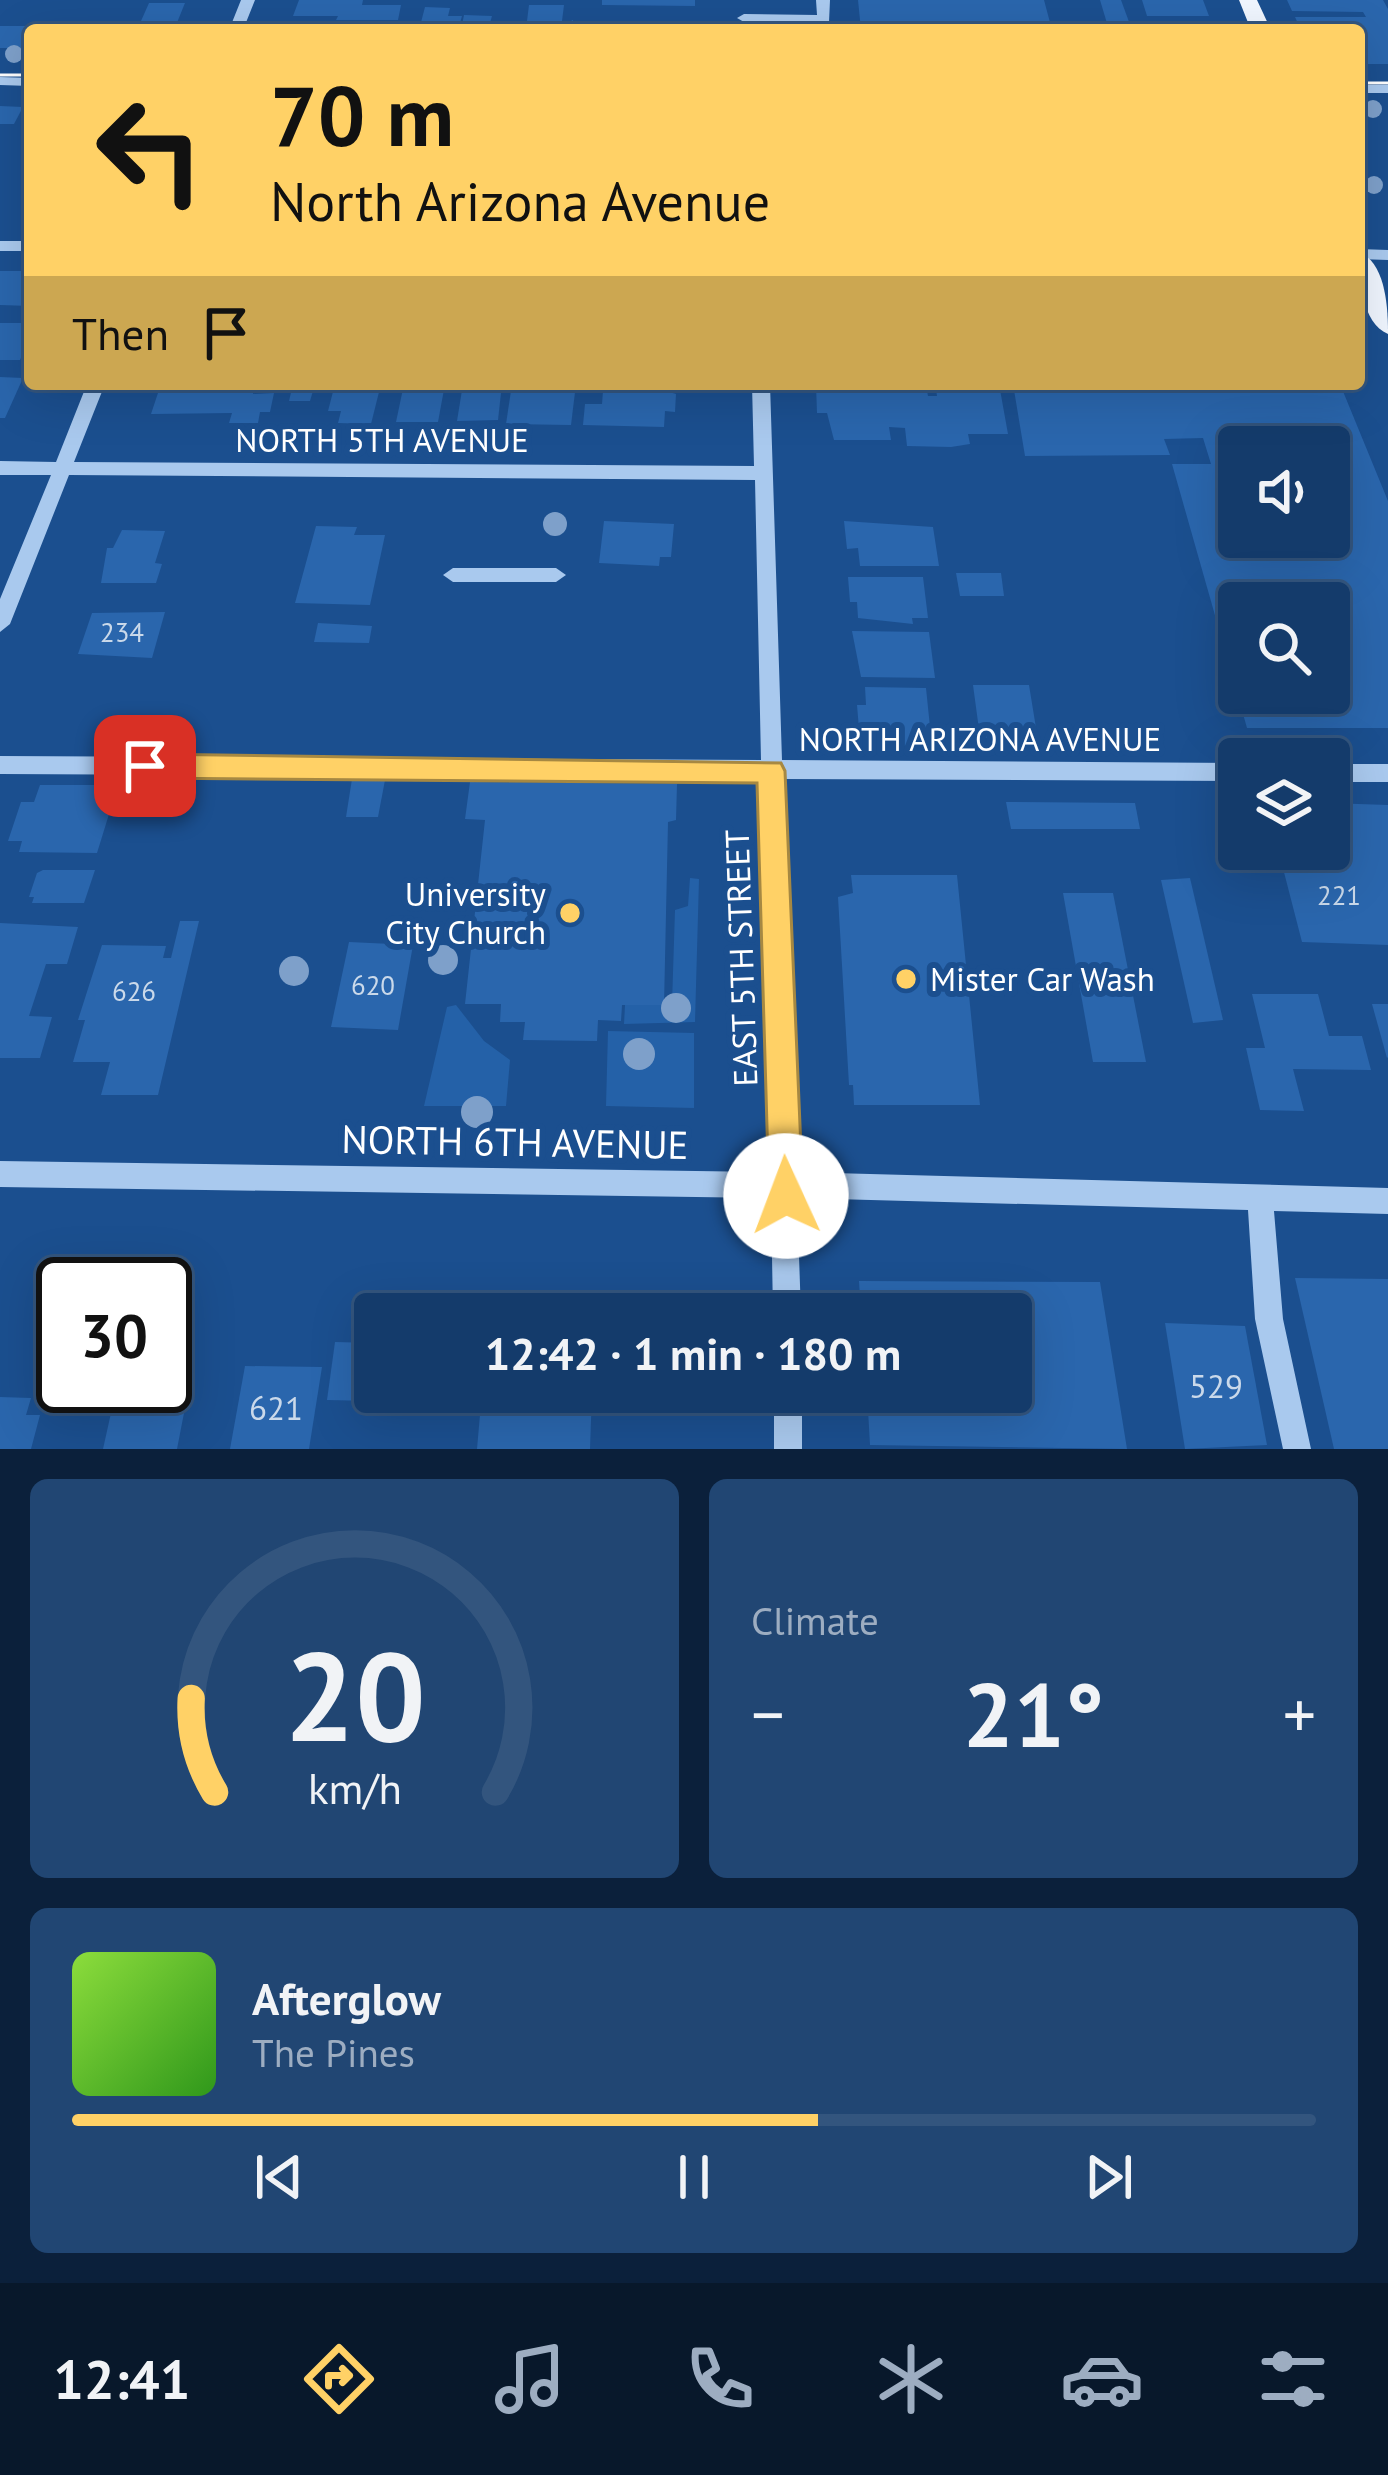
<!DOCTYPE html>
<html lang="en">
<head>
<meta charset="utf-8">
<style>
  :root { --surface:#143b6b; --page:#214673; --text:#f1f3f6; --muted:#9dadc1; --line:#33557e; --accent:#ffd166 }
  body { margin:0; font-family:"PT Sans",sans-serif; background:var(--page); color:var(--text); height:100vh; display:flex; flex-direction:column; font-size:45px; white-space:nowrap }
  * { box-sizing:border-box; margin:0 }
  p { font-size:39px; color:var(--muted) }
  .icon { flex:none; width:66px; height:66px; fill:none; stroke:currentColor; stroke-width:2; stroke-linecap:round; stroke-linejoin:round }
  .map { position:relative; height:1449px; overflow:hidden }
  .drawer { display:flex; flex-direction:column; gap:30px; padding:30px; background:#0b203b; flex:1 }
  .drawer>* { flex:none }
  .banner { position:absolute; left:24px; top:24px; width:1341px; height:366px; border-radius:12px; box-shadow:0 12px 48px #0002,0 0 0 3px var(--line); background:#ffd166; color:#111; overflow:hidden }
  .fabs { position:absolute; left:1218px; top:426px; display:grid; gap:24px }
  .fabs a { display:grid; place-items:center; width:132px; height:132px; border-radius:12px; background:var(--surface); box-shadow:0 12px 48px #0002,0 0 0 3px var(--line); font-size:60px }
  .speed { position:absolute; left:36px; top:1257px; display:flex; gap:24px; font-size:60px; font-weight:700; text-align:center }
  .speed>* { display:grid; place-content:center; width:156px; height:156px; border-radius:50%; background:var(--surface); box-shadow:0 12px 48px #0002,0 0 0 3px var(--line); line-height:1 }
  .speed .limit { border:6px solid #111; border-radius:18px; background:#fff; color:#111 }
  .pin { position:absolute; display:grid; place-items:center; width:102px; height:102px; color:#fff; margin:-51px; border-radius:24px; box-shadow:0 6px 18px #0006 }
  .me { position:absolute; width:132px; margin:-66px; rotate:358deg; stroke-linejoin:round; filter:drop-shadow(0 0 9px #0008) }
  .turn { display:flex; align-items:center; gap:42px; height:252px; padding:0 48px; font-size:54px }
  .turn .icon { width:156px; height:156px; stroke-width:2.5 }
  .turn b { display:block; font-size:84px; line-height:102px }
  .then { display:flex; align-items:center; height:114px; padding:0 48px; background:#0003; gap:24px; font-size:45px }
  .big { font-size:90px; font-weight:700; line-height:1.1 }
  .drawer .tile { flex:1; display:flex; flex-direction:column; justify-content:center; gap:18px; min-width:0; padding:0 42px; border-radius:18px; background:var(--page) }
  .drawer .dial { align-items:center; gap:0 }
  .dial svg { height:312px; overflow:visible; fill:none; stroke:var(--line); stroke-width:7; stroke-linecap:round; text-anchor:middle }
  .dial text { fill:var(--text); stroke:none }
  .song { display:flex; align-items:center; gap:36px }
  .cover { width:144px; height:144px; border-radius:18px; background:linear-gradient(135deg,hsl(90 70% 55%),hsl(110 70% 35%)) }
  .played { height:12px; border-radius:6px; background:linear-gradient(90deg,var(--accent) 60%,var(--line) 60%) }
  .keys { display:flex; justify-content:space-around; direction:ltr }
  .heat { display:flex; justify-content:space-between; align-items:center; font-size:66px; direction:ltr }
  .drawer .tiles { flex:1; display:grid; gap:30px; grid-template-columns:1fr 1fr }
  .tile:last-child { grid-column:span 2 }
  .trip { position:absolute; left:354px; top:1293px; width:678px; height:120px; border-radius:12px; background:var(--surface); box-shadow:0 12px 48px #0002,0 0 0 3px var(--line); font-weight:700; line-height:120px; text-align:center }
  .menu { display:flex; height:192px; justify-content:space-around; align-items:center; background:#08182b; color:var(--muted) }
  .menu .icon { width:84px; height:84px }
  .menu .selected { color:var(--accent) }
  .menu b { font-size:54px; color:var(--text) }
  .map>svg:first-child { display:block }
  .green { fill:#2461a8 }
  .building { fill:#2a66ad; fill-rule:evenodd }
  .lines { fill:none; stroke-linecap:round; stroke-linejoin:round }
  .minor { fill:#a9c9ee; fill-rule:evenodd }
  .major { fill:#f0f6ff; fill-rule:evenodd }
  .tram { stroke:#fff; stroke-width:3 }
  .tree { fill:#7ea0ca }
  .route { fill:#ffd166; stroke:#a68842; stroke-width:3 }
  .poi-dot { fill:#ffd166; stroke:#1b4f8f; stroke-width:4.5 }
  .labels { text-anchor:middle; stroke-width:12; stroke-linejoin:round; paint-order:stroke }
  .number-label { font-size:27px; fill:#cad9ea }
  .street-label { font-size:33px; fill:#fff; stroke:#1b4f8f }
  .poi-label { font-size:33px; fill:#fff; stroke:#1b4f8f; text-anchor:end }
  .near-number-label { font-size:33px; fill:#cad9ea }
  .near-street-label { font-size:39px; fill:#fff; stroke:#1b4f8f }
</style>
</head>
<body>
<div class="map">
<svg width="1388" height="1449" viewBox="0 0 1388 1449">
  <rect width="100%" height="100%" fill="#1b4f8f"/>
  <g class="green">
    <path d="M690,878L699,879L695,1022L624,1024L625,1005L672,1004L675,910L688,906Z"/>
    <path d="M456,1005L484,1041L510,1060L506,1106H424L447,1007Z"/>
    <path d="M608,1031L694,1033V1108L606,1106Z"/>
  </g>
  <g class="building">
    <path d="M299,0H363L362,5H401L398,20H336L338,16H293Z"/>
    <path d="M602,0H695V6L602,5Z"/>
    <path d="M858,0H1044L1052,30H861Z"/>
    <path d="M1100,0H1121L1132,30H1109Z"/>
    <path d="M1142,0H1203L1209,16H1147Z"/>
    <path d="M1287,0H1383L1388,9V64H1359V30H1301L1295,17H1366L1363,12L1292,11Z"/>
    <path d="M149,3H185L174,30H137Z"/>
    <path d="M529,5H564L562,21H527Z"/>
    <path d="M425,7L450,8L448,16H462L458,30H419Z"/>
    <path d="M464,15L492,16L490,23L561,26L573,20V30H461Z"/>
    <rect x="0" y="26" width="30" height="22"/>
    <path d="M0,106L23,107L14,124H0Z"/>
    <path d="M0,271H30V306L0,305Z"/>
    <path d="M0,323H30V338L20,360H0Z"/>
    <path d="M0,377L23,378L5,418H0Z"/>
    <path d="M173,384H255L253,394L274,393L270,412H260L258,423H229L232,413L151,414L158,393H170Z"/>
    <path d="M293,384H315L310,401H289Z"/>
    <path d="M335,384H381L371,424L338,423L341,411H328Z"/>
    <path d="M404,384H445L438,422H396Z"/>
    <path d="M463,384H502L498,420L457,421Z"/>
    <path d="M512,384H576L571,425L506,424Z"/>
    <path d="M621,384H667L666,391L676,394L675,412L665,411L664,427L583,425L585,404H602L603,391H620Z"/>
    <path d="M960,384H999L1008,434H968L970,444L951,447L907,446L905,428L889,427L891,440H834L827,413H817L816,385L926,386L928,396H937L936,389L952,392Z"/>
    <path d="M1013,384H1340L1388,501V728H1247L1172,464H1211L1203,438L1164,439L1170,455L1025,456ZM1239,447H1329V537H1239ZM1239,603H1329V693H1239Z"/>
    <path d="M604,521L674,524L671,557H660L659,566L599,563Z"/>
    <path d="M844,521L933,527L939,566H860L858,548L847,549Z"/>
    <path d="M316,526L357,527L354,535H385L370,605L295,603Z"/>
    <path d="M122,530L165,531L155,563L162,564L156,583H101L107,548H113Z"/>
    <path d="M956,573H1001L1004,596H960Z"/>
    <path d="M848,577H923L928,618H912L913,624L858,618L857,602H850Z"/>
    <path d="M165,612L152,658L78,654L92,613Z"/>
    <path d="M318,623L372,626L369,643L314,642Z"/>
    <path d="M852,631L929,632L935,678L861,677Z"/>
    <path d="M973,685H1029L1037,734H1032L1033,742L980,737Z"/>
    <path d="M865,687L926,688L930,727L960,728L962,747L869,745L868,729H859L857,705H866Z"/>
    <path d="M352,779L385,780L378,817H346Z"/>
    <path d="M470,782L677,784L676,820L668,822L664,1005H622L621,1021L598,1020L597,1041L523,1040L525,1022H500L501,1004H465L485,820L465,819Z"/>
    <path d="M40,785H118L97,853L19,852L22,841H8L21,802H34Z"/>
    <path d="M1006,802L1135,803L1140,829H1011Z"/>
    <path d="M1329,803L1388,805V945L1302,942L1278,849H1329Z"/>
    <path d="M43,870H95L84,903H32L34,897H29L37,873Z"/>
    <path d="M851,875H957L980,1105H854L853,1085H849L838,897L853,893Z"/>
    <path d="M1190,878L1223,1020L1193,1023L1161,880Z"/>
    <path d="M1063,893H1113L1146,1062H1093Z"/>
    <path d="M180,921H199L158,1095H101L110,1062H73L85,1020H78L102,945L166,946L163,958H171Z"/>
    <path d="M0,923L78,927L67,964H46L29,1016L52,1017L40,1058H0Z"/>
    <path d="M349,942L413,945L398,1030L331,1027Z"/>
    <path d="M1252,994H1318L1329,1036H1362L1371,1070L1293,1069L1304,1111L1260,1110L1246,1048H1265Z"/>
    <path d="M1372,1004H1388V1057L1387,1058Z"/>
    <path d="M1295,1278L1388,1279V1449H1334Z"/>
    <path d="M859,1281L1100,1282L1127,1449L870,1445L867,1392H1011V1314H861Z"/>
    <path d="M1165,1323L1245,1326L1267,1445L1185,1449Z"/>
    <path d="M335,1342L375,1343L372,1401L327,1400Z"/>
    <path d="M245,1366L322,1367L309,1449H230Z"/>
    <path d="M165,1376L191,1377L177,1449H103L117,1386H165Z"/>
    <path d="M482,1392H592L590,1449H477Z"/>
    <path d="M0,1397L31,1398L26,1415H40L31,1449H0Z"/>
  </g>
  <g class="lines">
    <g class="minor">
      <path d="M241,0H255L243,30H229Z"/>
      <path d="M816,0H830L829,22H744L737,18L744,14L817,15Z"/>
      <path d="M0,77L30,78V86L0,85Z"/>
      <rect x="1359" y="85" width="29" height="8"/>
      <rect x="0" y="241" width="30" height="10"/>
      <path d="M1359,249L1388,250V260L1359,259Z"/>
      <path d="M87,384H105L74,462L754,466L752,384H770L782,760L1239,763V781L783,779L796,1172L1388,1188V1214L1274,1211L1283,1319L1311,1449H1283L1255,1319L1248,1210L797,1198L801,1314H773L771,1198L0,1187V1161L770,1172L761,778L0,774V756L761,760L755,480L69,475L10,624L0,632V599L51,475H0V461L56,462Z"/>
      <path d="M453,568H556L566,575L556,582H453L443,575Z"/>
      <rect x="1329" y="764" width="59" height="18"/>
      <rect x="774" y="1392" width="28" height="57"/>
    </g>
    <g class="major">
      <path d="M1239,0H1257L1271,30H1251Z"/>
      <path d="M1359,252C1386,263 1388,308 1388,334C1361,323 1359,277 1359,252Z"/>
    </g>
    <g class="tram">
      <path d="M0,75H30"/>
      <path d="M1359,83H1388"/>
    </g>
  </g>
  <g class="tree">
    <circle cx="14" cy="54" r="9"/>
    <circle cx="1373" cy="109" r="9"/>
    <circle cx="1374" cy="185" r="9"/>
    <circle cx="555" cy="524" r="12"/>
    <circle cx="443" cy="960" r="15"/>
    <circle cx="294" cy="971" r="15"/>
    <circle cx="676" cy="1008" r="15"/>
    <circle cx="639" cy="1054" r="16"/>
    <circle cx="477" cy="1112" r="16"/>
  </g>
  <path class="route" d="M145,754L781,763L785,771L803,1196L798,1208L786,1213L774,1208L769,1196L757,783L145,778L135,775L131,766L135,758Z"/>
  <g class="poi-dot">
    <circle cx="570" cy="913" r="12"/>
    <circle cx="906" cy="979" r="12"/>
  </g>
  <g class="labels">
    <g class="number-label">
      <text x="122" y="642">234</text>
      <text x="1339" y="905">221</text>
      <text x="373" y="995">620</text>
      <text x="134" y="1001">626</text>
    </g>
    <g class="street-label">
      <text x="382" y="452">NORTH 5TH AVENUE</text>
      <text x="980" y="751">NORTH ARIZONA AVENUE</text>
      <text transform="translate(741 958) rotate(-92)" y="12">EAST 5TH STREET</text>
    </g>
    <g class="poi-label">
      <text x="546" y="906">University<tspan x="546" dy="38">City Church</tspan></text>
      <text x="930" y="991" text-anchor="start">Mister Car Wash</text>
    </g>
    <g class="near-number-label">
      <text x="1216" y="1398">529</text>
      <text x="276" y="1420">621</text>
    </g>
    <g class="near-street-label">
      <text transform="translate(515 1142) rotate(1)" y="14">NORTH 6TH AVENUE</text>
    </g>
  </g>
</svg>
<div class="fabs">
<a><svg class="icon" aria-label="sound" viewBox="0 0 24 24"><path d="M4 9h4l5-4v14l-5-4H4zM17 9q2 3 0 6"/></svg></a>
<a><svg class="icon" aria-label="search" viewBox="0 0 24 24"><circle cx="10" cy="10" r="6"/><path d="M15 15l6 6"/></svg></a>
<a><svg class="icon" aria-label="layers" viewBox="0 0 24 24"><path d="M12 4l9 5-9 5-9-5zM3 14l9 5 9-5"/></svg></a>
</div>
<div class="speed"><div class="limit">30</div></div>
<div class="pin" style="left:145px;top:766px;background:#d93025"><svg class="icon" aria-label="arrive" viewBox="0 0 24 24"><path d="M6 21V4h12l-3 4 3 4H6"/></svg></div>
<svg class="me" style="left:786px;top:1196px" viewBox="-20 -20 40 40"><circle r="19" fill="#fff"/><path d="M0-13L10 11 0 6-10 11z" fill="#ffd166"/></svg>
<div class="trip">12:42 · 1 min · 180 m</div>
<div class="banner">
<div class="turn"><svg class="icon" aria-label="left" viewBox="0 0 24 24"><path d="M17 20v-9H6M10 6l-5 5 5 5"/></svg><div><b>70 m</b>North Arizona Avenue</div></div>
<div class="then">Then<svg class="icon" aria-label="arrive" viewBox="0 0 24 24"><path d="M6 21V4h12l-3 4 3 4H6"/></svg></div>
</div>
</div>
<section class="drawer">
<div class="tiles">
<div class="tile dial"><svg viewBox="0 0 100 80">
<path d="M14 69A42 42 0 1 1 86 69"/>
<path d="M14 69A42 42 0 0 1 8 45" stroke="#ffd166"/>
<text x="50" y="56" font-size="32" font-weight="700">20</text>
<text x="50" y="72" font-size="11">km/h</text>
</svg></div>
<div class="tile"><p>Climate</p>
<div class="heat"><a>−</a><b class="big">21°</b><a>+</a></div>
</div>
<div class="tile">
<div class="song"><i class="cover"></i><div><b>Afterglow</b><p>The Pines</p></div></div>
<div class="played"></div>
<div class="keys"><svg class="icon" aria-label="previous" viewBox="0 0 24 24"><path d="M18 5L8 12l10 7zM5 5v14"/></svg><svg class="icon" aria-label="pause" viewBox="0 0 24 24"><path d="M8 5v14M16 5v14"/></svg><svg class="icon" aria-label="next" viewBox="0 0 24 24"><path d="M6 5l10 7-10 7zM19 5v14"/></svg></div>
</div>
</div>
</section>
<nav class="menu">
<b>12:41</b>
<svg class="icon selected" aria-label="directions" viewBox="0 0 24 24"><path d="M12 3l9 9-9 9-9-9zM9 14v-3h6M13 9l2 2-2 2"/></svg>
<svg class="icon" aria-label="music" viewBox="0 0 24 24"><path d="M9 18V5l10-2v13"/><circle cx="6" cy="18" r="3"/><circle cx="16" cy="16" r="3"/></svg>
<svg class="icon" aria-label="phone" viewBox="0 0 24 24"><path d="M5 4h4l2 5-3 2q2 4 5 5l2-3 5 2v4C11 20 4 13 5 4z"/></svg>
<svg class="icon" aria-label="climate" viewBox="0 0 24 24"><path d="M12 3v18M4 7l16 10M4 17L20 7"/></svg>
<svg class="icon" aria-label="car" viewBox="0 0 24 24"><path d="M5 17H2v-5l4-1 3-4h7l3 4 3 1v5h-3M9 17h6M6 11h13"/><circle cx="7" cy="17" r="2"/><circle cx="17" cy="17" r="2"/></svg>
<svg class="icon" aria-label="filters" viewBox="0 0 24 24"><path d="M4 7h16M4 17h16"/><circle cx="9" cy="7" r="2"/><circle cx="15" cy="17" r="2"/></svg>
</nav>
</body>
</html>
